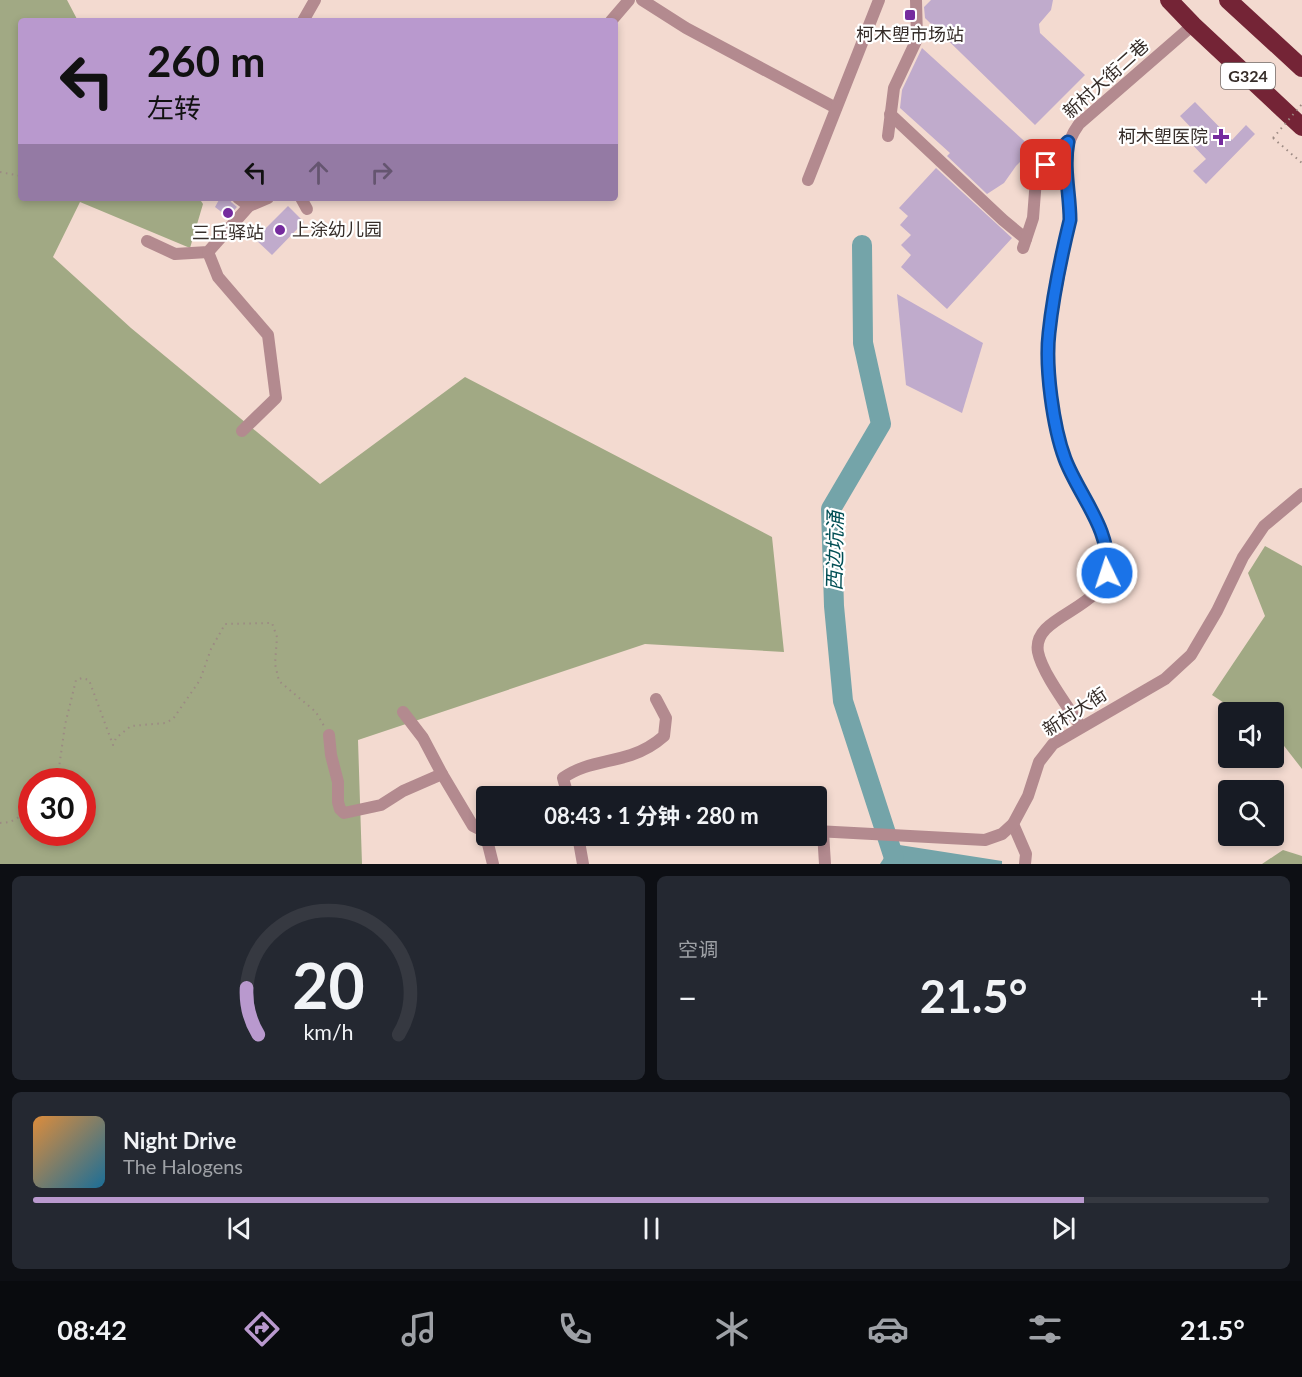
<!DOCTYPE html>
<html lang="zh">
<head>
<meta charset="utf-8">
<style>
  :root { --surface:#171b24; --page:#242831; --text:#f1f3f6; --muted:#9ea1a6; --line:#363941; --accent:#b999ce }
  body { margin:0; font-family:Lato,"Noto Sans SC",sans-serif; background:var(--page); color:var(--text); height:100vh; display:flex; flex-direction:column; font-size:22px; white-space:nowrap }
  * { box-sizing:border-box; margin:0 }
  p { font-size:20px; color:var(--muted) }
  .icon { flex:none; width:33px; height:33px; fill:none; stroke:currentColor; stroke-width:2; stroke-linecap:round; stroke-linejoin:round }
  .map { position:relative; height:864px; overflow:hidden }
  .side { display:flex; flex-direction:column; gap:12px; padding:12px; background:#0d0f14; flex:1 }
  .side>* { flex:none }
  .hud { position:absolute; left:18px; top:18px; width:600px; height:183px; border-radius:6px; box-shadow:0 3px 9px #0003; background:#b999ce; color:#111; overflow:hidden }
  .controls { position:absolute; left:1218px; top:702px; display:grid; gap:12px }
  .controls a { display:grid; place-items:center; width:66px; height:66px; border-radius:6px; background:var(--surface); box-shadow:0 3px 9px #0003; font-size:30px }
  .speed { position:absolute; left:18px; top:768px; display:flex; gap:12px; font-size:30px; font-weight:700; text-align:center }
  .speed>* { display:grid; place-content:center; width:78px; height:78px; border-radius:50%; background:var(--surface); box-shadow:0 3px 9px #0003; line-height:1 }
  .speed .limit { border:9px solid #d22; background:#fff; color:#111 }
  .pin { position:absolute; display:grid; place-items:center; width:51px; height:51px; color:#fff; margin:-26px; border-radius:12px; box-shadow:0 3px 9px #0006 }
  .me { position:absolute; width:66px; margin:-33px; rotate:356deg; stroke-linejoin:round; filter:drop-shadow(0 0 4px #0008) }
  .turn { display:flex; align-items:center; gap:21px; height:126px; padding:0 30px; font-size:27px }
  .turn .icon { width:78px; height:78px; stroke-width:2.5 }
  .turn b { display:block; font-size:42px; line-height:51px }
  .lanes { display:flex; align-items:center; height:57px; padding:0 30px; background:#0003; justify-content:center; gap:30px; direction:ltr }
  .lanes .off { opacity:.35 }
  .big { font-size:45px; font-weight:700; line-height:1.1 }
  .side .card { flex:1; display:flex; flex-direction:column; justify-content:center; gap:9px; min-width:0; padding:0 21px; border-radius:9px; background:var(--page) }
  .side .dial { align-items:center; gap:0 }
  .dial svg { height:156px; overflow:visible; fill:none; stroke:var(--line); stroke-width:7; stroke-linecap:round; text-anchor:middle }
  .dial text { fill:var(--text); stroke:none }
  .song { display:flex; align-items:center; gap:18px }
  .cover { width:72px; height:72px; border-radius:9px; background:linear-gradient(135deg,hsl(30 70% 55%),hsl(200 70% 35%)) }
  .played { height:6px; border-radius:3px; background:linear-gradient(90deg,var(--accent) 85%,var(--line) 85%) }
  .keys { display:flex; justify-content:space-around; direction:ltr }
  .heat { display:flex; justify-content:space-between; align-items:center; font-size:33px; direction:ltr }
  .side .tiles { flex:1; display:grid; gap:12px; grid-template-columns:1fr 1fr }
  .card:last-child { grid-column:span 2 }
  .trip { position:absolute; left:476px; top:786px; width:351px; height:60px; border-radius:6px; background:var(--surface); box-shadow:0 3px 9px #0003; font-weight:700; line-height:60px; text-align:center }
  .menu { display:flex; height:96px; justify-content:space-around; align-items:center; background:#090b0e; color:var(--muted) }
  .menu .icon { width:42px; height:42px }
  .menu .selected { color:var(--accent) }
  .menu b { font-size:27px; color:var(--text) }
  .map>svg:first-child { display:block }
  .forest { fill:#a1a984; fill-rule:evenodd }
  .water { fill:#74a4a9 }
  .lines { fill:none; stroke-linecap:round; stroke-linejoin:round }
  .river { stroke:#74a4a9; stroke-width:20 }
  .building { fill:#c0abcc }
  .path { stroke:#9c8a83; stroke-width:2; stroke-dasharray:1.5 4.5; stroke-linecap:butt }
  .minor { stroke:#b38a8f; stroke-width:12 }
  .highway { stroke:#742436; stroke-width:18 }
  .path-bridge { stroke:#9c8a83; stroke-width:2; stroke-dasharray:1.5 4.5; stroke-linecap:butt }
  .route-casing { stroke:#114b97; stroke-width:15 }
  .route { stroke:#1a73e8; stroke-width:10 }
  .poi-dot { fill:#752b9e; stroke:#fff; stroke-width:2 }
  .labels { text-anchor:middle; stroke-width:4.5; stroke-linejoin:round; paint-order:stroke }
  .shield { fill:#fff; stroke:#726c69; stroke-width:1.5 }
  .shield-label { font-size:16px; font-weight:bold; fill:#362d29 }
  .poi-label { font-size:18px; fill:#362d29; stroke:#fff }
  .street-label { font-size:18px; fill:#362d29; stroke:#fff }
  .water-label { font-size:20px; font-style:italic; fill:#004e54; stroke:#fff }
</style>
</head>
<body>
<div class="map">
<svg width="1302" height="864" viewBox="0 0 1302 864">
  <rect width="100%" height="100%" fill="#f3dad0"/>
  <g class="forest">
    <path d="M0,0H67L78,21H21V198H199L203,204L190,248L80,202L53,257L131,328L320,484L465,377L772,537L784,652L645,644L358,740L362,864H0ZM32,782H82V832H32Z"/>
    <path d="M1265,546L1302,566V769L1281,742L1274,737V712H1238L1212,695L1265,616L1248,573Z"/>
    <path d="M1283,850L1302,856V864H1262Z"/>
  </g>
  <path class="water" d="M893,844L1002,861V864H880Z"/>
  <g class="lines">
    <path class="river" d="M862,245L863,343L881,424L831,509L834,606L843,701L894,858L893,864"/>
  </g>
  <g class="building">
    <path d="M931,0H1053L1051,10L1039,24L1040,33L1085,75L1035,125L925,18L924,7Z"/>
    <path d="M922,48L1033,149L1016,166L1004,183L987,194L947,156L950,153L900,108L902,90Z"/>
    <path d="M1195,102L1232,140L1246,125L1255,134L1206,184L1193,171L1206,159L1188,140L1196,133L1180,116Z"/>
    <path d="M936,168L1012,238L947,309L901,267L911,255L901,245L911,235L900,225L908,216L899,208Z"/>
    <path d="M220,198H230L231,202L237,207L228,217L215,207Z"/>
    <path d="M288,206L304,222L272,255L255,239Z"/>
    <path d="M897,294L983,343L962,413L906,385Z"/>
  </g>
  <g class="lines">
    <g class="path">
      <path d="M1273,138L1302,163"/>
      <path d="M0,172L21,176"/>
      <path d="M57,782L65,725L76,680L82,678L89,680L113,745L116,738L131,726L165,723L173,719L200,680L211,649L225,624L272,623L277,637L275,664L279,681L316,712L324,726"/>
      <path d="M0,823L10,822L32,810"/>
    </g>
    <g class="minor">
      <path d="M642,0L686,28L836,108"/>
      <path d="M303,21L315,0"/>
      <path d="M611,21L629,0"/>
      <path d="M890,114L1003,220L1026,239"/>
      <path d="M888,136L894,88L917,39L916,0"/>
      <path d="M808,180L879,0"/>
      <path d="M238,198L249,206L268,198"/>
      <path d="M301,198L307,209"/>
      <path d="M147,241L175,254L208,252L249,206"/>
      <path d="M1023,248L1033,218L1036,179L1039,173L1068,142"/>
      <path d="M208,252L218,277L268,335L276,398L242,431"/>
      <path d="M403,712L423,738L442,774L473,826L485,832"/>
      <path d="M1081,727C1069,708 1042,673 1038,652C1031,613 1110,611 1108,562C1106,523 1076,493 1064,458C1052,420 1047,376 1048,336C1049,323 1053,309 1055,296C1060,271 1064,246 1070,220C1070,183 1055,157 1079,124L1193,25L1188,21"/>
      <path d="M329,735L331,755L338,782V802L340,809L344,813L381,805L403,791L442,774"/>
      <path d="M568,796L563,778C584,763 607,763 631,755C643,751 655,744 664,736L666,718L656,699"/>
      <path d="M1013,824L1026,854L1025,864"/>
      <path d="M816,831L985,840L1002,834L1013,824L1028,796L1039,762L1053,744L1165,679L1191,655L1217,611L1243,557L1264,526L1302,494"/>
      <path d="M485,832L493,864"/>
      <path d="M823,832L825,864"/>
      <path d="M578,836L583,864"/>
    </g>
    <g class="highway">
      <path d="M1169,0L1193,25L1302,127"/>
      <path d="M1228,0L1302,68"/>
    </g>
    <path class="path-bridge" d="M1273,138L1302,104"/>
  </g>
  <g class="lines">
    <defs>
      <path id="route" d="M1046,165L1068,142C1063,169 1070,194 1070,220C1061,257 1053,295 1049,333C1045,367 1053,427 1065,459C1079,496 1112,530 1107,573"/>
    </defs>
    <use href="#route" class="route-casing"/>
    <use href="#route" class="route"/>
  </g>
  <g class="poi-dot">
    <rect x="904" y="9" width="12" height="12" rx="3"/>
    <path d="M1218 128h6v6h6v6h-6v6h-6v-6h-6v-6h6z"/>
    <circle cx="228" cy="213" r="6"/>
    <circle cx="280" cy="230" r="6"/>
  </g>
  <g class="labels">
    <rect class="shield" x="1221" y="63" width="54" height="26" rx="4.5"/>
    <g class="shield-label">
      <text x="1248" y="82">G324</text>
    </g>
    <g class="poi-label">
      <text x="910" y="41">柯木塱市场站</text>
      <text x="1208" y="143" text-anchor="end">柯木塱医院</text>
      <text x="292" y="236" text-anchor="start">上涂幼儿园</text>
      <text x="228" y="239">三丘驿站</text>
    </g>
    <g class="street-label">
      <text transform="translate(1106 79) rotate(-42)" y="6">新村大街二巷</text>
      <text transform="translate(1075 712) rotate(-33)" y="6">新村大街</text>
    </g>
    <g class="water-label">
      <text transform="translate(835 551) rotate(-89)" y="7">西边坑涌</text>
    </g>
  </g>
</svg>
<div class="controls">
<a><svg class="icon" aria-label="sound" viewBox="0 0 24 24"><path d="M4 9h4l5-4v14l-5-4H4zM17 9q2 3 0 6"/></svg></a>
<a><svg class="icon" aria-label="search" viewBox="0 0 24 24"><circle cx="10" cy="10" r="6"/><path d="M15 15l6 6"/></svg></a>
</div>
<div class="speed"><div class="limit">30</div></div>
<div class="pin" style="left:1046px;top:165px;background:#d93025"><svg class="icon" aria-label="arrive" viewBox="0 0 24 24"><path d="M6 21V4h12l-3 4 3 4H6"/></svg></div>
<svg class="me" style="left:1107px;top:573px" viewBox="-20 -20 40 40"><circle r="17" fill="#1a73e8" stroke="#fff" stroke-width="3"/><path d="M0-11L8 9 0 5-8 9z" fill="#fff"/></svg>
<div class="trip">08:43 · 1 分钟 · 280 m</div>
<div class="hud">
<div class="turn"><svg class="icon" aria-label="left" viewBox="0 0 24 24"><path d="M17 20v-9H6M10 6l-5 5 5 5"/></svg><div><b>260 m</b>左转</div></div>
<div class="lanes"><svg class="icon" aria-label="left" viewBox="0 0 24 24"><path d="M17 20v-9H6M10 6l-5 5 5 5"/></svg><svg class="icon off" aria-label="ahead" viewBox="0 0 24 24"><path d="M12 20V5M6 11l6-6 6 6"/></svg><svg class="icon off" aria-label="right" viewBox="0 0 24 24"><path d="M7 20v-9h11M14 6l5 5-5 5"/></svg></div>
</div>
</div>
<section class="side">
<div class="tiles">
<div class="card dial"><svg viewBox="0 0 100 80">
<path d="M14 69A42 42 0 1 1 86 69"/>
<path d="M14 69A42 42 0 0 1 8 45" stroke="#b999ce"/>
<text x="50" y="56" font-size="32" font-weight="700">20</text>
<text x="50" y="72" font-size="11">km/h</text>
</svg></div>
<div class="card"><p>空调</p>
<div class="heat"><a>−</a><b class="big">21.5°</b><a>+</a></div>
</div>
<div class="card">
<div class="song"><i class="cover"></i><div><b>Night Drive</b><p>The Halogens</p></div></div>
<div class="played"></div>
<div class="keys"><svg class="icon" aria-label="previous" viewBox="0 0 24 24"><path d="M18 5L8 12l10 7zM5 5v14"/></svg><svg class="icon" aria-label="pause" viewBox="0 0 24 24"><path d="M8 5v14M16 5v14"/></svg><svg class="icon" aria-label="next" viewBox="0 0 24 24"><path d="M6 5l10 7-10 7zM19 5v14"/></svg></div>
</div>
</div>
</section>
<nav class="menu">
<b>08:42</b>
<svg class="icon selected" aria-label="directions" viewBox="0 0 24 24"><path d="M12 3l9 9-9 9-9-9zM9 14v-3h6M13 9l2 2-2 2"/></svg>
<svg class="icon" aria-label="music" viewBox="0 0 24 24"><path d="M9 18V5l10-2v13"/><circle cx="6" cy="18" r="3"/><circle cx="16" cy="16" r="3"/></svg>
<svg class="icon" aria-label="phone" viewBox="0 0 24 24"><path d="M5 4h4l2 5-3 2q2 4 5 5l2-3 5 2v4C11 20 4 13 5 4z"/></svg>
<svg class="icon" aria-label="climate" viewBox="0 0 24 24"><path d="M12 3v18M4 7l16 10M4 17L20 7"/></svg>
<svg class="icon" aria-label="car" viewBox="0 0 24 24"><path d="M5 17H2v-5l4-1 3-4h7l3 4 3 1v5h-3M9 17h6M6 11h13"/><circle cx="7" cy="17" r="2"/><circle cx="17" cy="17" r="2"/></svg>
<svg class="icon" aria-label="filters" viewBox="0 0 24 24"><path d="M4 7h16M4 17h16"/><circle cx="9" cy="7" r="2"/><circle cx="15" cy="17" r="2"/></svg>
<b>21.5°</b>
</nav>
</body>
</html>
